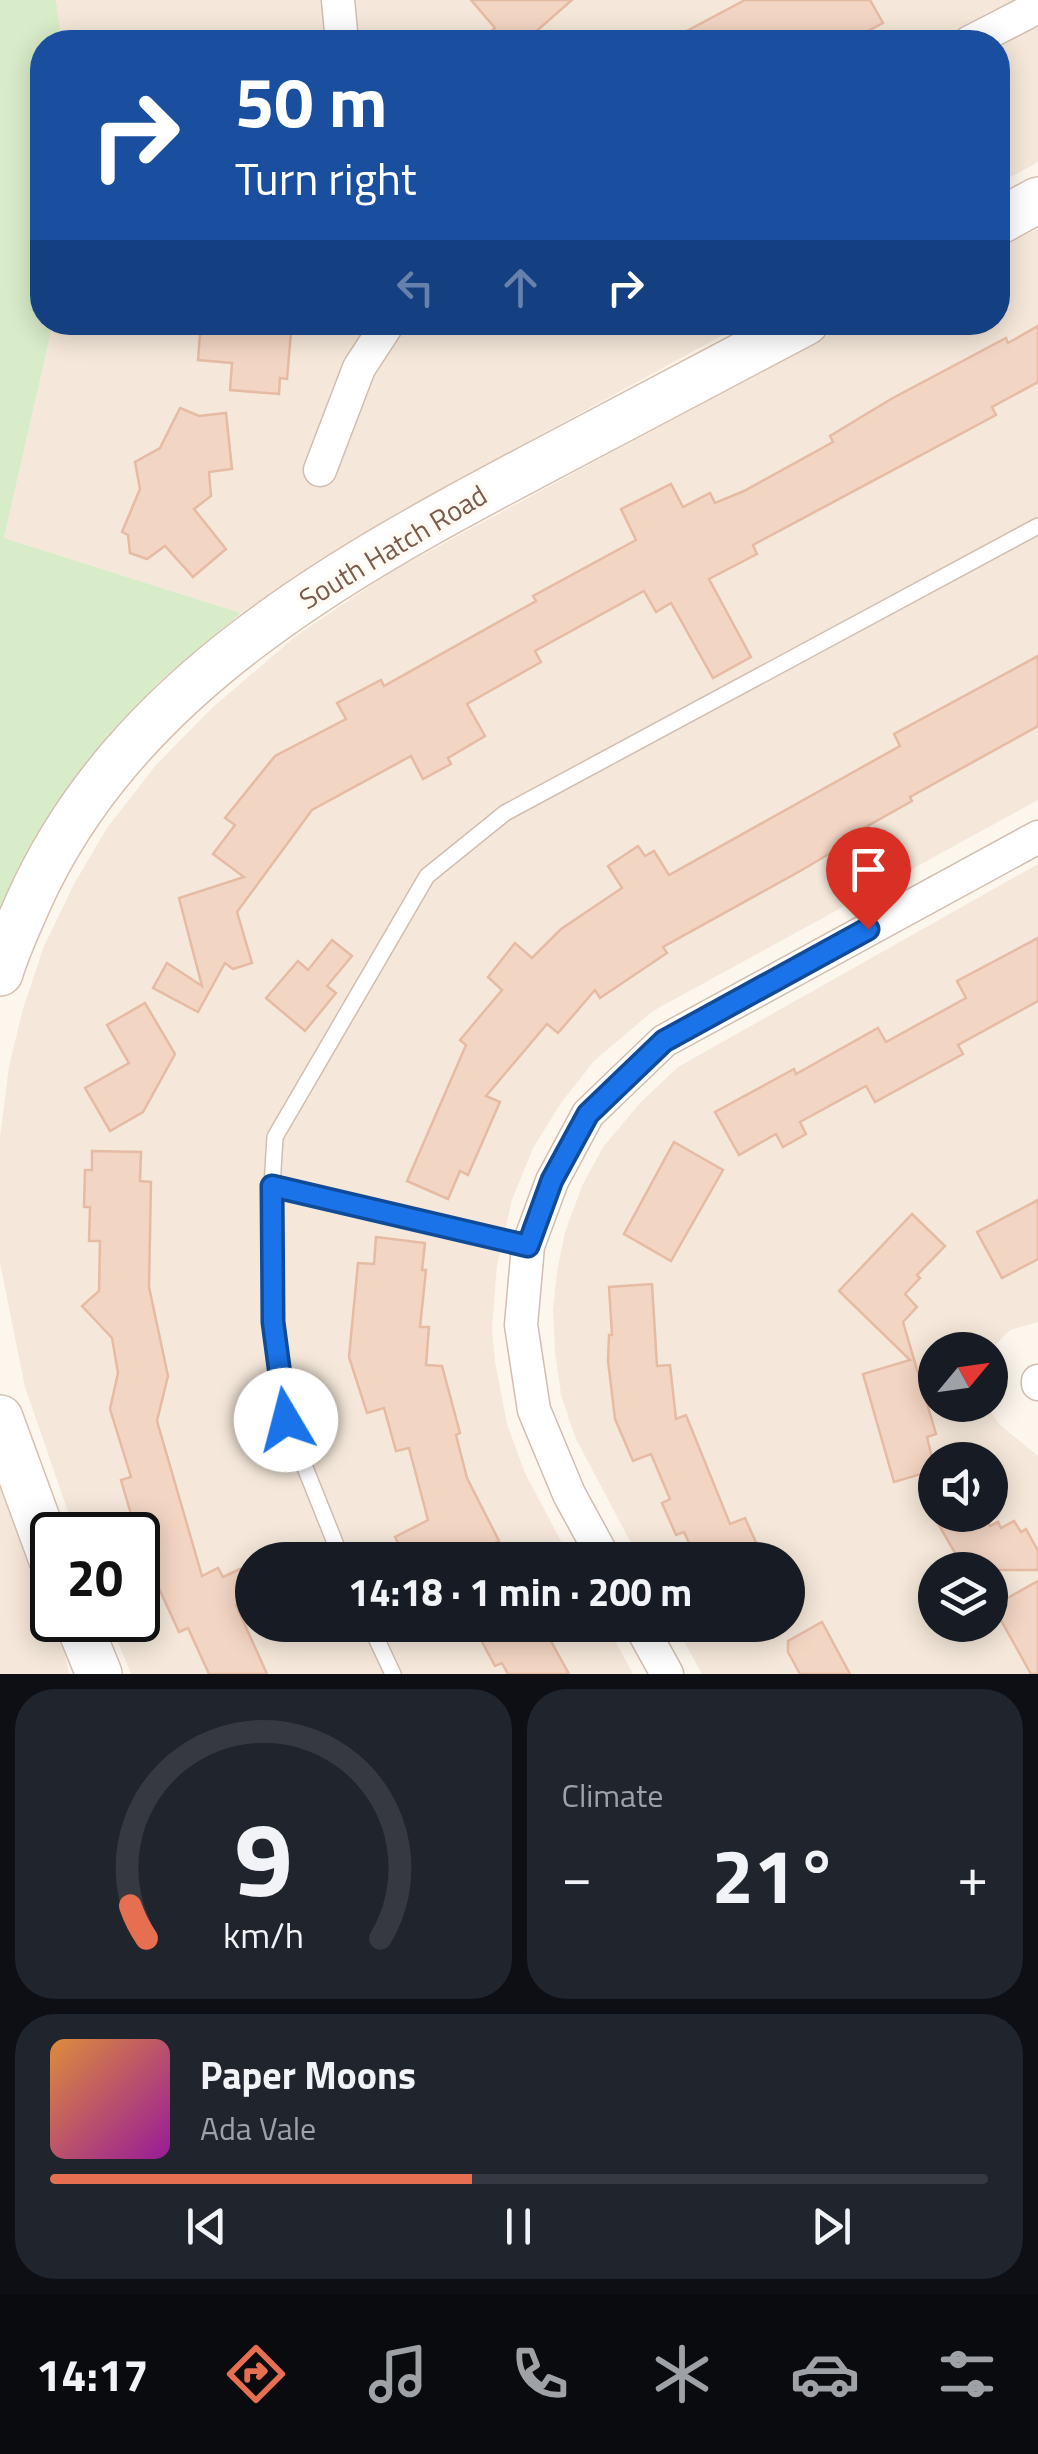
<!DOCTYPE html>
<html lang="en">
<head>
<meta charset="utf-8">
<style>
  :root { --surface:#171b24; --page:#20242c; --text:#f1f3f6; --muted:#9ea1a6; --line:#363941; --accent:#e76f51 }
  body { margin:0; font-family:"Titillium Web",sans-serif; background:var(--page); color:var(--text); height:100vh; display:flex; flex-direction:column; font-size:38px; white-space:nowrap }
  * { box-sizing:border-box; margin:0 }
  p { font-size:32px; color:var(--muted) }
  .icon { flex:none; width:55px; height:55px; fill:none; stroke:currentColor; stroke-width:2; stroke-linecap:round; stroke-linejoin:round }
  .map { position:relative; height:1674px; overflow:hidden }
  .panel { display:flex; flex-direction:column; gap:15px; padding:15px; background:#0d0f14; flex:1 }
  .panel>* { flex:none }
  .guide { position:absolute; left:30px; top:30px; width:980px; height:305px; border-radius:40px; box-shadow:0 5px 25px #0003; background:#1a4fa0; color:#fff; overflow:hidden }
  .needle { width:65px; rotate:61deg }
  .controls { position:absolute; left:918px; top:1332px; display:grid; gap:20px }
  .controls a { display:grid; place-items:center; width:90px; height:90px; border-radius:50%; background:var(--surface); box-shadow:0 5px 25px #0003; font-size:50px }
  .speed { position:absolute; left:30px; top:1512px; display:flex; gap:20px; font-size:50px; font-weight:700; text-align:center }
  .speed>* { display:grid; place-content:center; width:130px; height:130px; border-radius:50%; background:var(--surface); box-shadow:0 5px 25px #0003; line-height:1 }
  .speed .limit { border:5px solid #111; border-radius:15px; background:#fff; color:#111 }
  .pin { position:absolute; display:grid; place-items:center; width:85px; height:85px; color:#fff; margin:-102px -42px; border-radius:50% 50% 50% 0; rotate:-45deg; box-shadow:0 0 10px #0007 }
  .pin .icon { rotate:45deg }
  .me { position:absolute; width:110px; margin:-55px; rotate:352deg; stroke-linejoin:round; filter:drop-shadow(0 0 8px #0008) }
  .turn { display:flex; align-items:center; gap:35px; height:210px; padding:0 40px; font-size:45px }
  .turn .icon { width:130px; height:130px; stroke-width:2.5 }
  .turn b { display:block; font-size:70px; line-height:85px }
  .lanes { display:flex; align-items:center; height:95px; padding:0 40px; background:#0003; justify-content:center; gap:50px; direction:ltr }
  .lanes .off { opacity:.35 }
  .big { font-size:75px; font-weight:700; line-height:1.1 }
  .panel .card { flex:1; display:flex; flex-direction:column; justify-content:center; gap:15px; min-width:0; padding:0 35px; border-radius:40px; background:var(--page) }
  .panel .dial { align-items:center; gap:0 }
  .dial svg { height:260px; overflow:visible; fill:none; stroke:var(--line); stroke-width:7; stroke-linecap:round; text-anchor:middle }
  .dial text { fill:var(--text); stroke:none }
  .song { display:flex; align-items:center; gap:30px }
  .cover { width:120px; height:120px; border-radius:15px; background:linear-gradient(135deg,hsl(30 70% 55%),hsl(300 70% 35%)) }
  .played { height:10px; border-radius:5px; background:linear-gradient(90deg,var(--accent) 45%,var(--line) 45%) }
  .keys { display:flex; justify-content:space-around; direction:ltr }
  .heat { display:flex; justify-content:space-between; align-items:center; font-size:55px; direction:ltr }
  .panel .tiles { flex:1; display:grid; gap:15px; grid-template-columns:1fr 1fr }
  .card:last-child { grid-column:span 2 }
  .trip { position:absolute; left:235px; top:1542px; width:570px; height:100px; border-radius:50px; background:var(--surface); box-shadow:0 5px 25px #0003; font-weight:700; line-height:100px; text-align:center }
  .tab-bar { display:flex; height:160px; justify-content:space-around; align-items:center; background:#090b0e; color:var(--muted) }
  .tab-bar .icon { width:70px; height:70px }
  .tab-bar .current { color:var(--accent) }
  .tab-bar b { font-size:45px; color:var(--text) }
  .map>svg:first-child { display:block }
  .residential { fill:#f5e8da; fill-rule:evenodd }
  .green { fill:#d8ecc9 }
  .building { fill:#f3d5c3; stroke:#e6bba3; stroke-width:2.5 }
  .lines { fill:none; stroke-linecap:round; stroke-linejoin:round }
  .lane-casing { stroke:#d1beb0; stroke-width:18 }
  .street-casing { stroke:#d1beb0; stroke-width:35 }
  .secondary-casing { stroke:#d6c0b0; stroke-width:48 }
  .lane { stroke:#fff; stroke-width:15 }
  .street { stroke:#fff; stroke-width:32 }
  .secondary { stroke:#fff; stroke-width:45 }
  .route-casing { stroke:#114b97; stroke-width:25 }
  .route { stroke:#1a73e8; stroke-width:18 }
  .labels { text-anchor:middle; stroke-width:8; stroke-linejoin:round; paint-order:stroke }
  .street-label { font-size:28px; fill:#7a5c4d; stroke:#fffaf3 }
</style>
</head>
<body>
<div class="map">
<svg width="1038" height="1674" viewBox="0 0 1038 1674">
  <rect width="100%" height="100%" fill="#fdf6ec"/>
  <g class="residential">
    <path d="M56,0H1038V162L998,184V42H62Z"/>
    <path d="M1038,229V800L653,1011L594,1061L561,1103L533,1148L512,1200L497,1266L492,1328L495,1361L507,1424L525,1473L571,1560H252V1625H607L633,1674H131L109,1620H138V1535H76L25,1387L0,1263V1137L9,1066L23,1009L44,946L74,884L107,828L156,765L212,708L296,636L389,573L851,323L998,322V247Z"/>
    <path d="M53,323H745L397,513L241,613L4,538Z"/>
    <path d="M1038,864V1322L1010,1330L990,1350H935V1405H986L1000,1425L1038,1456V1674H702L675,1625H788V1560H640L575,1437L561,1395L555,1352L553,1310L557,1271L565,1232L582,1186L603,1147L641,1102L678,1067ZM935,1460H990V1515H935ZM935,1570H990V1625H935Z"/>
    <path d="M0,1474L61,1636L69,1674H0Z"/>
  </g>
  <path class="green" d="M0,0H56L62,42H42V322L53,323L4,538L241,613L157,684L80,775L0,914Z"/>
  <g class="building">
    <path d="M471,0H572L524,42H479L495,28Z"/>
    <path d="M745,0H870L883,23L847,42H666Z"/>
    <path d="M201,322H259L258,329L291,332L287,379L280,378L279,394L230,390L232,363L198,360Z"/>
    <path d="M1038,326V382L992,407L996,415L753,545L757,554L709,579L751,657L713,678L671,603L656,612L644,591L535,651L541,662L467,704L485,736L448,758L451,764L423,779L411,756L312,810L237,912L252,963L233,969L225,963L198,1012L153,988L167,963L202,986L179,898L244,877L213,854L235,825L225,818L275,756L346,719L337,703L381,680L384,686L536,601L533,596L636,540L621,509L671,484L683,507L710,493L715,503L744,491L833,442L830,436L891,399L1006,338L1008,343Z"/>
    <path d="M180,408L199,416L226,413L232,469L209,472L211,496L194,509L226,549L193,577L165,546L147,559L130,553L128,535L122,532L140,489L135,462L160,448Z"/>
    <path d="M1038,656V726L910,797L912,801L841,841L844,845L802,870L663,947L667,953L600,998L595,990L558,1033L547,1024L486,1096L500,1102L468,1175L460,1171L448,1199L407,1181L466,1045L460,1040L502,990L488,977L515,943L532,958L561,929L622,888L608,866L638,846L645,856L654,851L669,875L900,746L894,734Z"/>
    <path d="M1038,938V1001L958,1045L963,1054L875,1102L866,1086L800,1122L806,1134L783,1147L776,1134L739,1155L715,1112L794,1069L796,1074L878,1028L886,1042L966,998L957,981Z"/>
    <path d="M332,940L352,956L327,986L336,993L305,1031L266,998L298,961L308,970Z"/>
    <path d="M145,1003L175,1054L143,1112L110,1131L85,1088L129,1063L107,1025Z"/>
    <path d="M674,1142L723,1170L671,1261L624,1234Z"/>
    <path d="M92,1151L141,1152L140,1181L151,1182L149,1287L168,1376L157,1421L202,1576L218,1568L223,1577L240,1569L252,1597L236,1605L267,1674H209L188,1628L179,1632L150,1569H147L121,1480L131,1477L110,1409L118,1373L112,1338L82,1306L99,1291L100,1241H89L90,1207H84L85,1170H92Z"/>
    <path d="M1038,1200V1259L1002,1278L977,1232Z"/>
    <path d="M912,1214L945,1246L917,1275L920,1278L905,1294L917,1307L903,1322L936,1434L927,1437L935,1470L894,1482L863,1374L910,1360L839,1291Z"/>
    <path d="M376,1237L425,1243L422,1270H426L420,1327H429L426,1365L442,1366L460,1433L456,1435L467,1478L499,1541L461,1560H407L395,1537L428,1520L409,1448L396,1451L384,1408L367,1413L349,1357L358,1263L374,1264Z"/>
    <path d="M652,1284L657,1366L670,1365L676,1419L686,1415L730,1524L745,1518L764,1560H697L684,1532L676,1535L662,1503L670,1499L651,1454L633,1461L615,1419L608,1361L609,1335H612L609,1287Z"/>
    <path d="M933,1515H984L990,1526L998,1522L1001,1528L1014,1521L1021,1532L1026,1529L1038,1551V1570H965Z"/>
    <path d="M1038,1581V1674H1031L993,1606Z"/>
    <path d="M822,1622L850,1674H800L788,1652V1641Z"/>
    <path d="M473,1625H542L569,1674H508L502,1663L495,1666Z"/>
  </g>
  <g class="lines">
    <defs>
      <g id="lane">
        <path d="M272,1186L528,1246"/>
        <path d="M342,1560L286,1420L273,1322L272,1186L275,1137L427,876L505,813L1038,526"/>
        <path d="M370,1625L393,1674"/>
      </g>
      <g id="street">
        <path d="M338,0L342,42"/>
        <path d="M970,42L1038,7"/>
        <path d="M320,470L359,368L389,322"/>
        <path d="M1038,1381V1384"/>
        <path d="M605,1560L569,1494L534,1410L521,1325L528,1246L552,1181L588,1114L664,1041L1038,837"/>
        <path d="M640,1625L667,1674"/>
      </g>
      <g id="secondary">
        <path d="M998,222L1038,200"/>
        <path d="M0,973C7,949 18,926 28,903C125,685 344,566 545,460C632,414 719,368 806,322"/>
        <path d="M0,1418L52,1560"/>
        <path d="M77,1620L99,1674"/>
      </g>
    </defs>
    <use href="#lane" class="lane-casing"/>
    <use href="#street" class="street-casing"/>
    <use href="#secondary" class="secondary-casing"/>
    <use href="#lane" class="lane"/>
    <use href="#street" class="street"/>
    <use href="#secondary" class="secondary"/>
  </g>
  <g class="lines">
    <defs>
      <path id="route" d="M286,1420L273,1322L272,1186L528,1246L552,1180L588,1114L664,1041L868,929"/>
    </defs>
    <use href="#route" class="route-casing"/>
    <use href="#route" class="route"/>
  </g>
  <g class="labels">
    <g class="street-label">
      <text transform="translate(393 547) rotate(-31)" y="10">South Hatch Road</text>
    </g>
  </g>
</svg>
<div class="controls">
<a><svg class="needle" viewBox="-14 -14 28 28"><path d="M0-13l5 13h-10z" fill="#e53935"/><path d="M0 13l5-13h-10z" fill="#9ea1a6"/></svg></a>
<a><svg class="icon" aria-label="sound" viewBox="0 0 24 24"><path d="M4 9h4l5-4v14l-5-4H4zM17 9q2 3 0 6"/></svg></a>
<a><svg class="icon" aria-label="layers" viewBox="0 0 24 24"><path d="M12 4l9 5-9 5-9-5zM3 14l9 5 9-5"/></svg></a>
</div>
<div class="speed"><div class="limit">20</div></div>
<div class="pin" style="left:868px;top:929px;background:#d93025"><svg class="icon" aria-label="arrive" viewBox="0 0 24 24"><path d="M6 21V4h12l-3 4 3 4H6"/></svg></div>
<svg class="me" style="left:286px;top:1420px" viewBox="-20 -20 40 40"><circle r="19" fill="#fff"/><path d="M0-13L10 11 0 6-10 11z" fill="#1a73e8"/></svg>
<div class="trip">14:18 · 1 min · 200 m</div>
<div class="guide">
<div class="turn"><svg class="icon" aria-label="right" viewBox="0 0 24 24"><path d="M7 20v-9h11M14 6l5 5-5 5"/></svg><div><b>50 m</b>Turn right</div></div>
<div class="lanes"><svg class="icon off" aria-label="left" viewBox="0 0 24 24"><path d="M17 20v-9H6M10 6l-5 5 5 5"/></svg><svg class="icon off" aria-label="ahead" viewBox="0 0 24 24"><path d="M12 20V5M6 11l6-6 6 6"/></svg><svg class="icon" aria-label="right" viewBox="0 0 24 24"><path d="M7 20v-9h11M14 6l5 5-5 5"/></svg></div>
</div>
</div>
<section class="panel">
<div class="tiles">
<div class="card dial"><svg viewBox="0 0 100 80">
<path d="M14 69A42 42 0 1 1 86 69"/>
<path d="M14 69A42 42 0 0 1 9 59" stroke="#e76f51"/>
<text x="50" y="56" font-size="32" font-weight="700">9</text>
<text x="50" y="72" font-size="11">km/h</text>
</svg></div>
<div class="card"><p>Climate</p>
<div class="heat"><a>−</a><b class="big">21°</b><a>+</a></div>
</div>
<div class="card">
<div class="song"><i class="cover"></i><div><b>Paper Moons</b><p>Ada Vale</p></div></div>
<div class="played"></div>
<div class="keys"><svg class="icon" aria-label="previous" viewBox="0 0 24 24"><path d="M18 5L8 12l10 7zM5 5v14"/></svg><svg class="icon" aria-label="pause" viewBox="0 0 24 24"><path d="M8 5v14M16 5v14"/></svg><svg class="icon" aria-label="next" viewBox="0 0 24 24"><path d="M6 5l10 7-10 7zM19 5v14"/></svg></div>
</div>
</div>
</section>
<nav class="tab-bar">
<b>14:17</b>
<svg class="icon current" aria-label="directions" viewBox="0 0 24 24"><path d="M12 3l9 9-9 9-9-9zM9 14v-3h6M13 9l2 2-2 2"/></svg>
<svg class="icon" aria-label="music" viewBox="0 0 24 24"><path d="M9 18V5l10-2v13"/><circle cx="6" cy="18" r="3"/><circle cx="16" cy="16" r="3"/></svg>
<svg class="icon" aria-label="phone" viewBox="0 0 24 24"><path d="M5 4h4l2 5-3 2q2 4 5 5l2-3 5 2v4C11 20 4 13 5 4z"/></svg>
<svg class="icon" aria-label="climate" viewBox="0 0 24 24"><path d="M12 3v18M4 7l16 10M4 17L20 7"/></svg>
<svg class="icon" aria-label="car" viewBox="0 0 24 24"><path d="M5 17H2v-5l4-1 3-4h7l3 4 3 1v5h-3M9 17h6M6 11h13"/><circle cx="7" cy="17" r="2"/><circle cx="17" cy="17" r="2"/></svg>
<svg class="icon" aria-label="filters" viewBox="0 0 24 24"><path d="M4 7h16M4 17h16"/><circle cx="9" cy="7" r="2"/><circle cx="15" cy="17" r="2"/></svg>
</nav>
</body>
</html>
